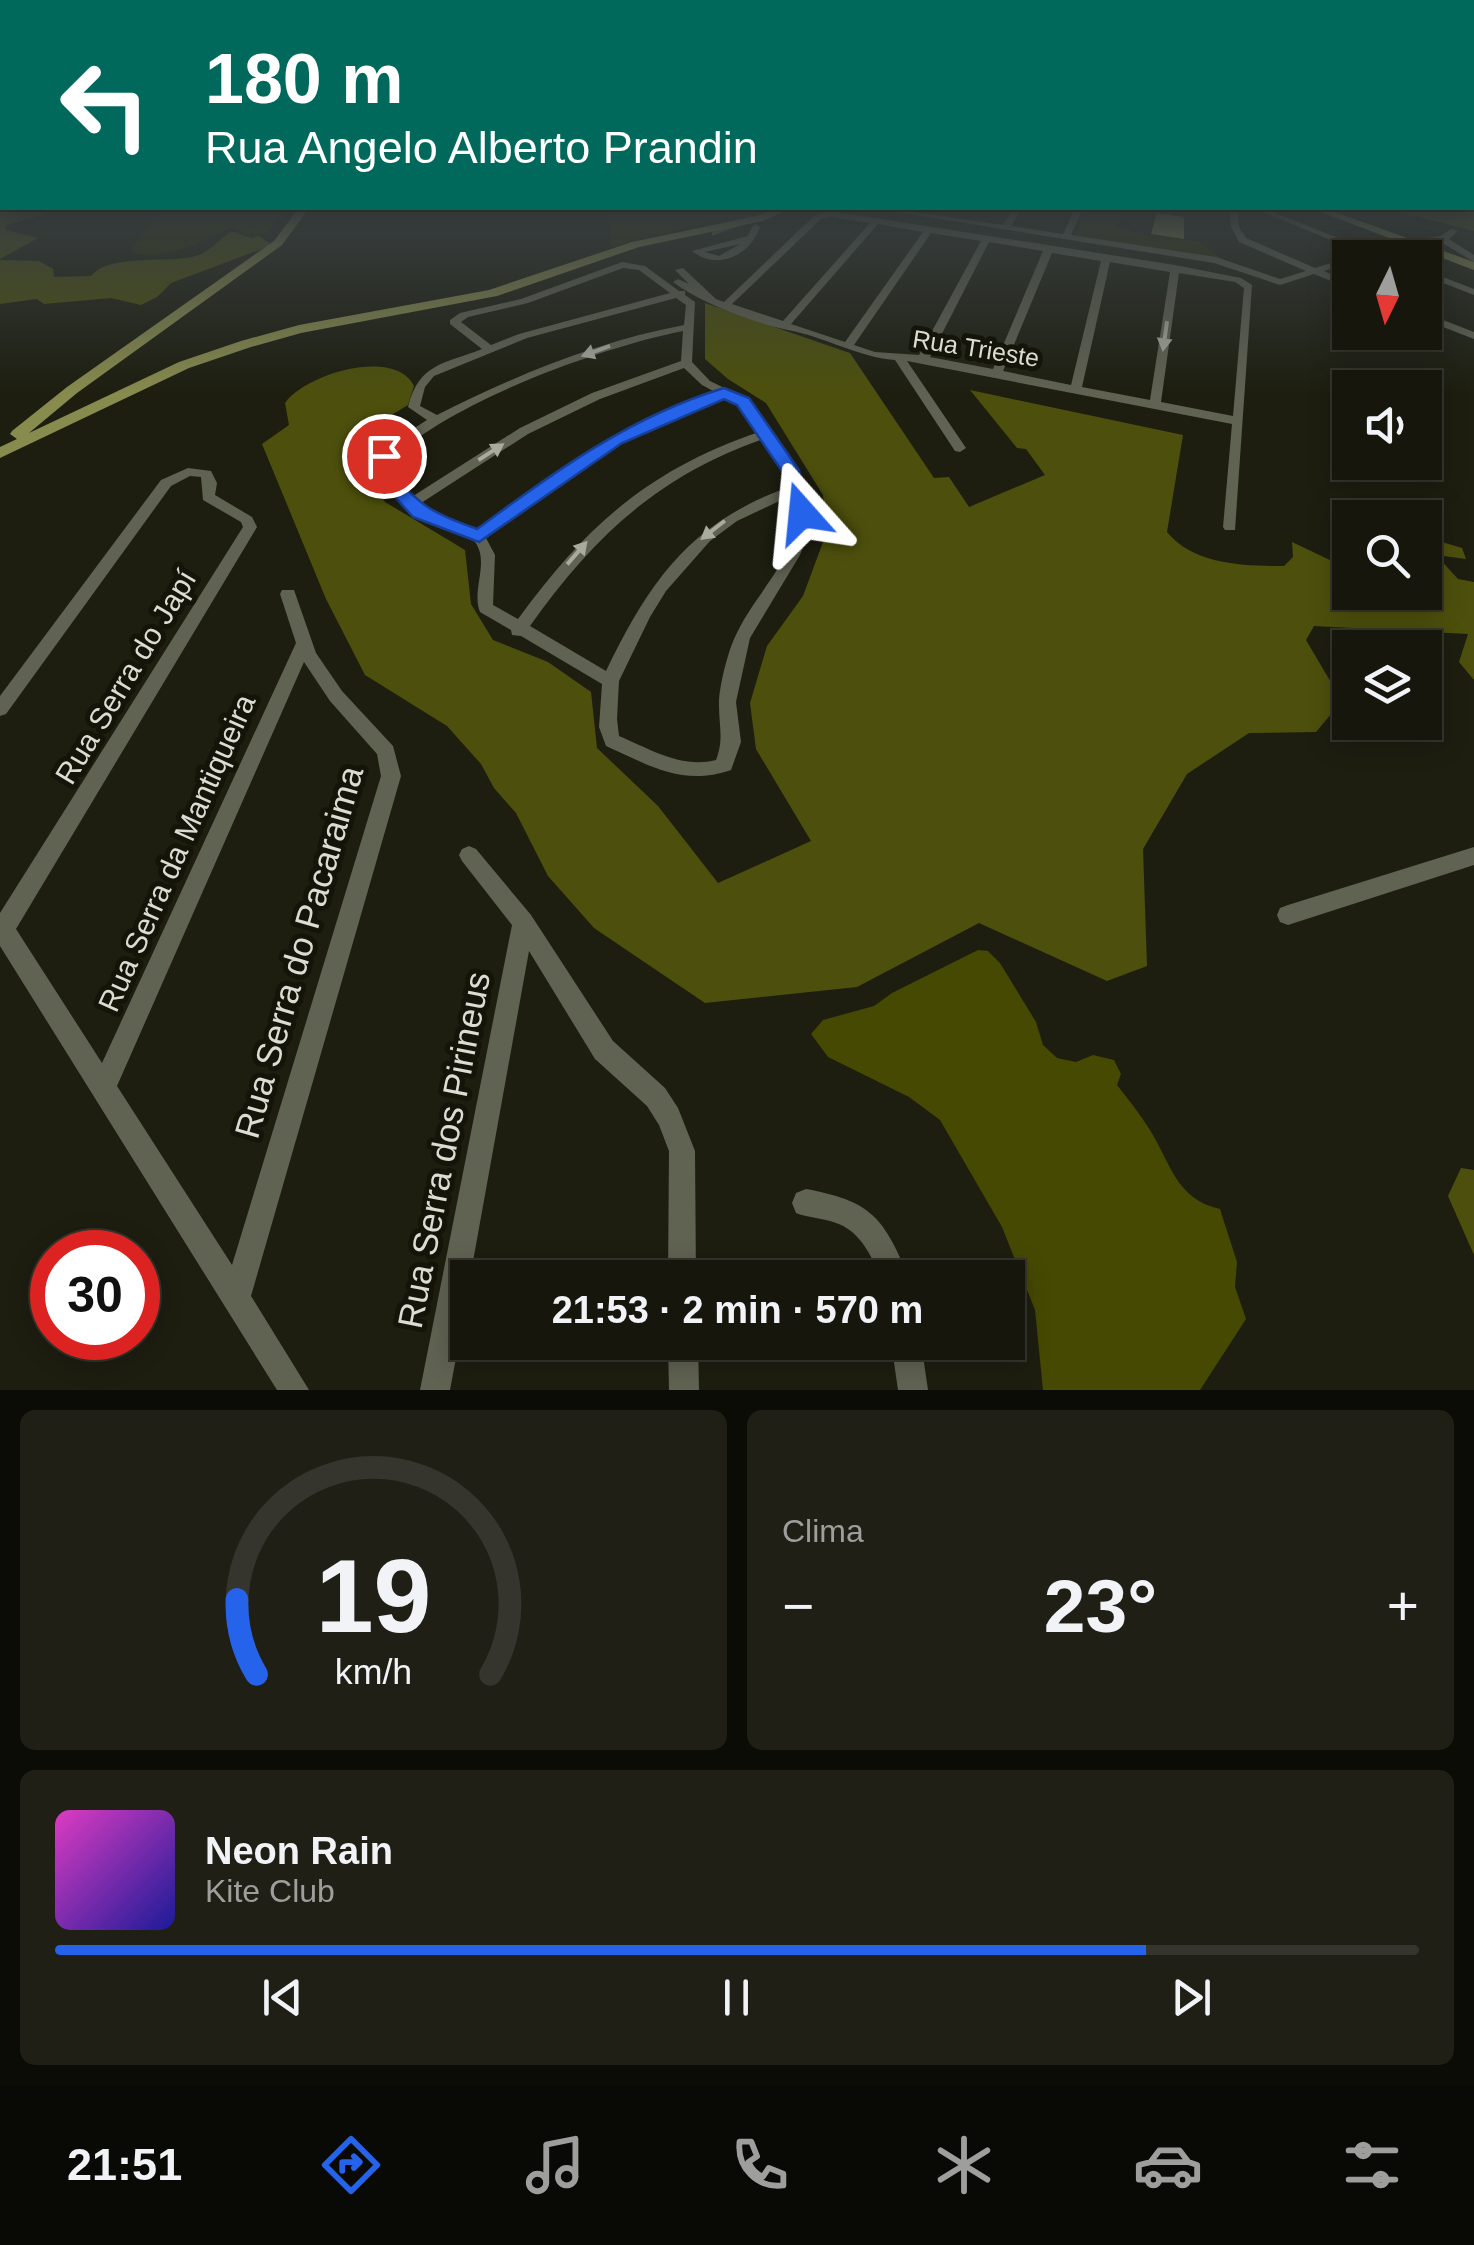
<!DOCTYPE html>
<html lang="pt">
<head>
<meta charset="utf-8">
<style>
  :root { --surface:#16160c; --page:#1f1f15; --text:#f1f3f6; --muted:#9e9f9d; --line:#35352d; --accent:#2563eb }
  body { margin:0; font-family:Arial,sans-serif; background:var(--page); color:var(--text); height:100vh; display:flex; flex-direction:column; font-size:38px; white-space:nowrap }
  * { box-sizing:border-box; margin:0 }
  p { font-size:32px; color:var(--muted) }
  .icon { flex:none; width:55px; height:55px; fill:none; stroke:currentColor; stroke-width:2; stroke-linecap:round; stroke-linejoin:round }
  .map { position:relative; height:1390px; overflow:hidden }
  .details { display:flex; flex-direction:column; gap:20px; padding:20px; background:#0c0c07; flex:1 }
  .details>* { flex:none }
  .top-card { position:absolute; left:0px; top:0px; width:1475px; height:210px; box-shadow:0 5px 25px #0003,0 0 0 2px var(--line); background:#00695c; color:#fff; overflow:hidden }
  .needle { width:65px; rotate:185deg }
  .fabs { position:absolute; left:1332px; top:240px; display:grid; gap:20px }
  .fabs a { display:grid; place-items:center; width:110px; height:110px; border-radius:0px; background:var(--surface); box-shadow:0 5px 25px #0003,0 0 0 2px var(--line); font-size:50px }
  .speed { position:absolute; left:30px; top:1230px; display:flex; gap:20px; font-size:50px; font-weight:700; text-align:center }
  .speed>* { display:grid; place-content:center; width:130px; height:130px; border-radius:50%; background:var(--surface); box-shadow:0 5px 25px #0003,0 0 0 2px var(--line); line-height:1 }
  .speed .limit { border:15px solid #d22; background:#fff; color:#111 }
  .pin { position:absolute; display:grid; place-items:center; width:85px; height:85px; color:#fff; margin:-42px; border:5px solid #fff; border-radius:50%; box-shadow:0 2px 10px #0007 }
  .me { position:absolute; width:110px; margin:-55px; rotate:342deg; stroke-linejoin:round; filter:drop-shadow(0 0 8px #0008) }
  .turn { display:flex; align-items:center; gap:35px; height:210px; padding:0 40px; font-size:45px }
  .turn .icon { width:130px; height:130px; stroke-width:2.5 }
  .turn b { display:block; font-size:70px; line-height:85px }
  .big { font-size:75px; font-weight:800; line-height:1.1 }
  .details .tile { flex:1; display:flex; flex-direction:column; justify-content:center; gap:15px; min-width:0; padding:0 35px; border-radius:15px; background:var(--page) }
  .details .dial { align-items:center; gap:0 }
  .dial svg { height:260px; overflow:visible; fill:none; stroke:var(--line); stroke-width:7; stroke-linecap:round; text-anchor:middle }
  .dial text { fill:var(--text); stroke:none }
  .song { display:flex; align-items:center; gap:30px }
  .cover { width:120px; height:120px; border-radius:15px; background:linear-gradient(135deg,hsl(310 70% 55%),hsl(240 70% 35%)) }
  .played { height:10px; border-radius:5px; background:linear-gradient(90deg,var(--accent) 80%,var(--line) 80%) }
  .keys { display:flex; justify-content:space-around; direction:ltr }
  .heat { display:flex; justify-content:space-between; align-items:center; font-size:55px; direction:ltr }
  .details .tiles { flex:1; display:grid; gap:20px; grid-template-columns:1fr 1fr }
  .tile:last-child { grid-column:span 2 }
  .trip { position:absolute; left:450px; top:1260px; width:575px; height:100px; border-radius:0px; background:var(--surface); box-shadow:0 5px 25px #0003,0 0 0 2px var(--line); font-weight:800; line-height:100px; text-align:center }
  .dock { display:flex; height:160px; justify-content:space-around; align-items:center; background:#090905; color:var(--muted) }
  .dock .icon { width:70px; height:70px }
  .dock .selected { color:var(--accent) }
  .dock b { font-size:45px; color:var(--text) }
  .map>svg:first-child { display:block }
  .green { fill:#2b2d00 }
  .forest { fill:#4d500c }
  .water { fill:#464901 }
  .building { fill:#848849 }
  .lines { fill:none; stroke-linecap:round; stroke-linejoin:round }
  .minor { fill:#606252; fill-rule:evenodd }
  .major { fill:#888b4e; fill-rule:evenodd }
  .oneway { fill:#aaab9f }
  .route { fill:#2563eb; stroke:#184099; stroke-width:2.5 }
  .labels { text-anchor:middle; stroke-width:10; stroke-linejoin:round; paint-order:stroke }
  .far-street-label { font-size:25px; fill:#dbdcd3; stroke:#141408 }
  .street-label { font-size:30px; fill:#dbdcd3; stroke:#141408 }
  .near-street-label { font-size:35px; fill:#dbdcd3; stroke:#141408 }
</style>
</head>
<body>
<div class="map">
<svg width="1474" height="1390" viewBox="0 0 1474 1390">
  <rect width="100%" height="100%" fill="#1d1e10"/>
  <g class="green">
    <path d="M161,208H284L269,232L246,234L232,228C203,240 169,259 138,254L132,249Z"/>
    <path d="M607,208H776L752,217L692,226L611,247Z"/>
    <path d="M1086,208H1139L1125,209L1116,227L1149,236L1198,241L1222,259L1074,237Z"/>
  </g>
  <g class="forest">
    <path d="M1474,200V231L1385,208H1472Z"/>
    <path d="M17,208H67L6,225L5,230L38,238L0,259V213Z"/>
    <path d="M231,231L251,238L259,236L272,245L171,283L157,297L141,305L111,298L44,304L37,299L0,304V260L39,261L53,269L54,277L91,276C110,252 172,265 199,255C210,251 221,238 231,231Z"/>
    <path d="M705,303L850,353L934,478L949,477L969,507L1045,475L1026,449L1017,448L970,390L1183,435L1167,532C1194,565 1244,566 1284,566L1293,557L1292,542L1332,561H1350V592H1425V537L1462,548L1466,559L1436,555L1458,579L1474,582V680L1459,662L1468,634L1314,626L1306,640L1342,701L1316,732L1249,733L1187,774L1143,849L1147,966L1107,981L979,923L857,987L705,1003L594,928L548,876L516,813L494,788L481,764L447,726L365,675L326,599L262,444L289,425L285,403C305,374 395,347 414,386L408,405L348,441L385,502L465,550L471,604L493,640L548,662L591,692L597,748L658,806L718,883L811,841L756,749L750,703L767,646L803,596L826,534L823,495L766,403L728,379L705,359Z"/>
    <path d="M1461,1168L1474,1170V1255L1448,1196Z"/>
  </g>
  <path class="water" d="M978,950L988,951L1000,963L1036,1022L1043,1045L1057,1058L1076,1062L1093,1055L1114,1060L1121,1074L1117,1085C1128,1099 1140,1114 1150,1130C1171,1164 1176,1199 1220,1209L1237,1262L1235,1287L1246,1319L1200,1390H1043L1035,1310L1002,1227L940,1120L909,1097L828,1057L811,1034L823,1020L874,1006L892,993Z"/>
  <path class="building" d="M1157,213L1184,217V239L1151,234Z"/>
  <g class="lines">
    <g class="minor">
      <path d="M871,208H888L1003,225L1014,208H1022L1011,226L1063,234L1075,208H1083L1071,235L1216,257L1280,279L1306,271L1239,242L1231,227L1229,208H1237L1239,227L1246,238L1315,268L1347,258H1351L1350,263L1324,271L1350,282V289L1314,274L1280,285L1214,263Z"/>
      <path d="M1253,208H1263L1388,258H1374Z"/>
      <path d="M830,211L1175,265L1241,278L1252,285L1235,530H1225L1223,527L1232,424L907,361L966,448L960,452L955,451L895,360C857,357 826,337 788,330C758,324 700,303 673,282L678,279L689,284L675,270L683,268L716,299L724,302L815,215ZM830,217L870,223L783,321L732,304L821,219ZM878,224L923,232L845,342L791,324ZM931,233L981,241L919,355L875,352L854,345ZM989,242L1043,251L993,369L930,357ZM1052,253L1101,261L1071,385L1003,371ZM1110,262L1170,272L1150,400L1082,387ZM1179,273L1235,282L1244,288L1233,416L1161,402Z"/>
      <path d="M726,222L739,226L712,236V232L727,226Z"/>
      <path d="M756,224L760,227C750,256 717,271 692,251L748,236L752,227ZM740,244L719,256L705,252Z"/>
      <path d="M1451,229L1458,231L1449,239L1474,255V262L1441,242L1412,244L1408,241L1441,236Z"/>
      <path d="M622,262L645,266L679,291H685V295L695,302L692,362L710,381L747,399L757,411L800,474L806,488L810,513L808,536L800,555L750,638L736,702L741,742L731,770C682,787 649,765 606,746L599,727L602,684L521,636L512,635L511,630L480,612C471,590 490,562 475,542C462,526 435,526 417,517C405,511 397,501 389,490C382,481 375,474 373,463L394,441L427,420L408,407C419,363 444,364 482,349L450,324V320L460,313L521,299ZM623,268L639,270L670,293L519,334L491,345L461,322L468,317L528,303ZM676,298L686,305L684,325C598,341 514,376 437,415L420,406L425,387L434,376L527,338ZM683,331L681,361L592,393L520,428L410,498L388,470L387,464C444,404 601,347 683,331ZM684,368L702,385L715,392L612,437L549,476L478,530L418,505L528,434L600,399ZM724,397L739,405L759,432C648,470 586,526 518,619L493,605L495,555L486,538L559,482L620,443ZM763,439L786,474L789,487C691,522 650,580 606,671L530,626C593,537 658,476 763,439ZM792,495C806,555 757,587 735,637C728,651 718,690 719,706C719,726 724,740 716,760C682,769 650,749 619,736L617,719L619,681L650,617L666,591L710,541L737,521Z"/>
      <path d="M1425,270L1474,289V295L1425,276Z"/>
      <path d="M1425,313L1474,332V339L1425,320Z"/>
      <path d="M188,468L211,471L217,483L215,495L252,517L257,527L16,929L102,1063L296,643L280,594L282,590H294L316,653L342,691L393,746L401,776L251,1296L309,1390H277L0,946V913L243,527L241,522L203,500L201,477L190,476L171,486L6,714L0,716V696L161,480ZM304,662L330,701L377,754L381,776L232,1265L117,1086Z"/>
      <path d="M469,846L476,849L531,915L613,1041L665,1088L678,1108L695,1151L696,1278H668L669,1151L659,1125L647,1106L595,1059L529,951L470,1278H468V1294L450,1390H420L512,925L462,861L459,855L462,849Z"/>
      <path d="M1474,847V865L1288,925L1280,922L1277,915L1280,908L1288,905Z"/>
      <path d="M806,1189C872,1201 884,1218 909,1278H881C871,1255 860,1231 836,1223C823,1218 809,1218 796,1213L792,1203L796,1193Z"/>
      <path d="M668,1342H698L699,1390H669Z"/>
      <path d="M891,1342H921L928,1390H898Z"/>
    </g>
    <g class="major">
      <path d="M299,208H309L282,245L77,393L29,433L179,362L241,341L299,325L489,290L632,242L756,216L778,208H791L763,221L639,247L497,296L301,333L251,347L189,368L0,458V447L17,439L10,434L12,431L67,387L274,241Z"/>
      <path d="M1310,208H1324L1474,262V270Z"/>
    </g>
  </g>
  <defs><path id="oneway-solid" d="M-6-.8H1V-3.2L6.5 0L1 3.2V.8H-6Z" transform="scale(2.5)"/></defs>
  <g class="oneway">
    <use href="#oneway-solid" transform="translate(1165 336) rotate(98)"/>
    <use href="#oneway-solid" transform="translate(596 351) rotate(160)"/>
    <use href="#oneway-solid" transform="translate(491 452) rotate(-33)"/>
    <use href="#oneway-solid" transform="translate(713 530) rotate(142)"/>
    <use href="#oneway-solid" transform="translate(577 553) rotate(-49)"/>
  </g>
  <linearGradient id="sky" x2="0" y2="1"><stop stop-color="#101009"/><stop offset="0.51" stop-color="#3a4142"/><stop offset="1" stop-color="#3a4142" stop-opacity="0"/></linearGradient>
  <rect width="1474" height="395" fill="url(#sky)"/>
  <path class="route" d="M724,388L749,398L799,470L812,513L809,517H796L784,474L737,405L724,399L622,443L479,542L413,517L372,471L378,453H390V470C421,508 432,512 477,529C554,472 631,416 724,388Z"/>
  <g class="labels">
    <g class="far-street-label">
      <text transform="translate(976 348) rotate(9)" y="9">Rua Trieste</text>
    </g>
    <g class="street-label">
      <text transform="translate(126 677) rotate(-59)" y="10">Rua Serra do Japí</text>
      <text transform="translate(177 853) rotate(-66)" y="10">Rua Serra da Mantiqueira</text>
    </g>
    <g class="near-street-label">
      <text transform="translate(299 952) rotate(-74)" y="12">Rua Serra do Pacaraima</text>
      <text transform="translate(444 1150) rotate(-79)" y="12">Rua Serra dos Pirineus</text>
    </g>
  </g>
</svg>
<div class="fabs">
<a><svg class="needle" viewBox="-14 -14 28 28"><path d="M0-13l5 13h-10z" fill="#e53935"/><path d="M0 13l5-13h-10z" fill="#9e9f9d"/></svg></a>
<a><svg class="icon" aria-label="sound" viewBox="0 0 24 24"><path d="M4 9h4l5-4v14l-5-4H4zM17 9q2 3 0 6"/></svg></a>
<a><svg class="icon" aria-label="search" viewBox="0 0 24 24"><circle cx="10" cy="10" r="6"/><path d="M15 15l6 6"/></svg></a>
<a><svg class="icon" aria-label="layers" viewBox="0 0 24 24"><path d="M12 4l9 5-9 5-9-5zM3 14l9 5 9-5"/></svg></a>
</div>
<div class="speed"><div class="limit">30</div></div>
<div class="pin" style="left:384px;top:456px;background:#d93025"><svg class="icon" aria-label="arrive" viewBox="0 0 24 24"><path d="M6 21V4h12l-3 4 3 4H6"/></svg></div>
<svg class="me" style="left:802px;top:513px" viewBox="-20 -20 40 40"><path d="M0-17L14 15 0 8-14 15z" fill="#2563eb" stroke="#fff" stroke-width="4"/></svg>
<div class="trip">21:53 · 2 min · 570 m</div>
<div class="top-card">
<div class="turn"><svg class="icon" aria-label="left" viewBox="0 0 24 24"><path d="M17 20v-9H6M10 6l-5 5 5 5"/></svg><div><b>180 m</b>Rua Angelo Alberto Prandin</div></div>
</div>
</div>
<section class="details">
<div class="tiles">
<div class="tile dial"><svg viewBox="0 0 100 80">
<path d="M14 69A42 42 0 1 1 86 69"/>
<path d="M14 69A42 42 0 0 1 8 46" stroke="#2563eb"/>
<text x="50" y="56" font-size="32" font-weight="700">19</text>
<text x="50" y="72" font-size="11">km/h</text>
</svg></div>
<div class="tile"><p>Clima</p>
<div class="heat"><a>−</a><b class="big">23°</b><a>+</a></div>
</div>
<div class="tile">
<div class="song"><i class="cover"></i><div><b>Neon Rain</b><p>Kite Club</p></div></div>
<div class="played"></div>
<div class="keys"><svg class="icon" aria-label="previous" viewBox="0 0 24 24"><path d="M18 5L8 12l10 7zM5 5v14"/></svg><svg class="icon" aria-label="pause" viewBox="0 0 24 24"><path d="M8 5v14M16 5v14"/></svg><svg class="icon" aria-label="next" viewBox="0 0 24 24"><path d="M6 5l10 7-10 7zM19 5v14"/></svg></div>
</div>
</div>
</section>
<nav class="dock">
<b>21:51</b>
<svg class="icon selected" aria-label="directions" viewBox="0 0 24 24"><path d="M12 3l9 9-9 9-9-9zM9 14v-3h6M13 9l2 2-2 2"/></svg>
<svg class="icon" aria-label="music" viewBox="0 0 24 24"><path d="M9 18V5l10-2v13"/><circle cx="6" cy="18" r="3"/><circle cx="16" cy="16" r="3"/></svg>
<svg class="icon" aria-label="phone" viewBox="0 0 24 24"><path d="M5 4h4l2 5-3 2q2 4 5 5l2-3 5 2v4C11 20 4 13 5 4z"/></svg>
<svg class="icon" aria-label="climate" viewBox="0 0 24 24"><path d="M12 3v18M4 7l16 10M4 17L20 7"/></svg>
<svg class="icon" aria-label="car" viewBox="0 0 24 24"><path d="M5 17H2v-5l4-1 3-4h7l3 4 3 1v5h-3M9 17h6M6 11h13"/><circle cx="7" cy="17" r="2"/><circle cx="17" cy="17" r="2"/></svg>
<svg class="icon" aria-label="filters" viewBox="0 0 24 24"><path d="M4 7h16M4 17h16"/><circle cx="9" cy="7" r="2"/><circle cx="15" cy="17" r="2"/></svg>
</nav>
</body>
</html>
